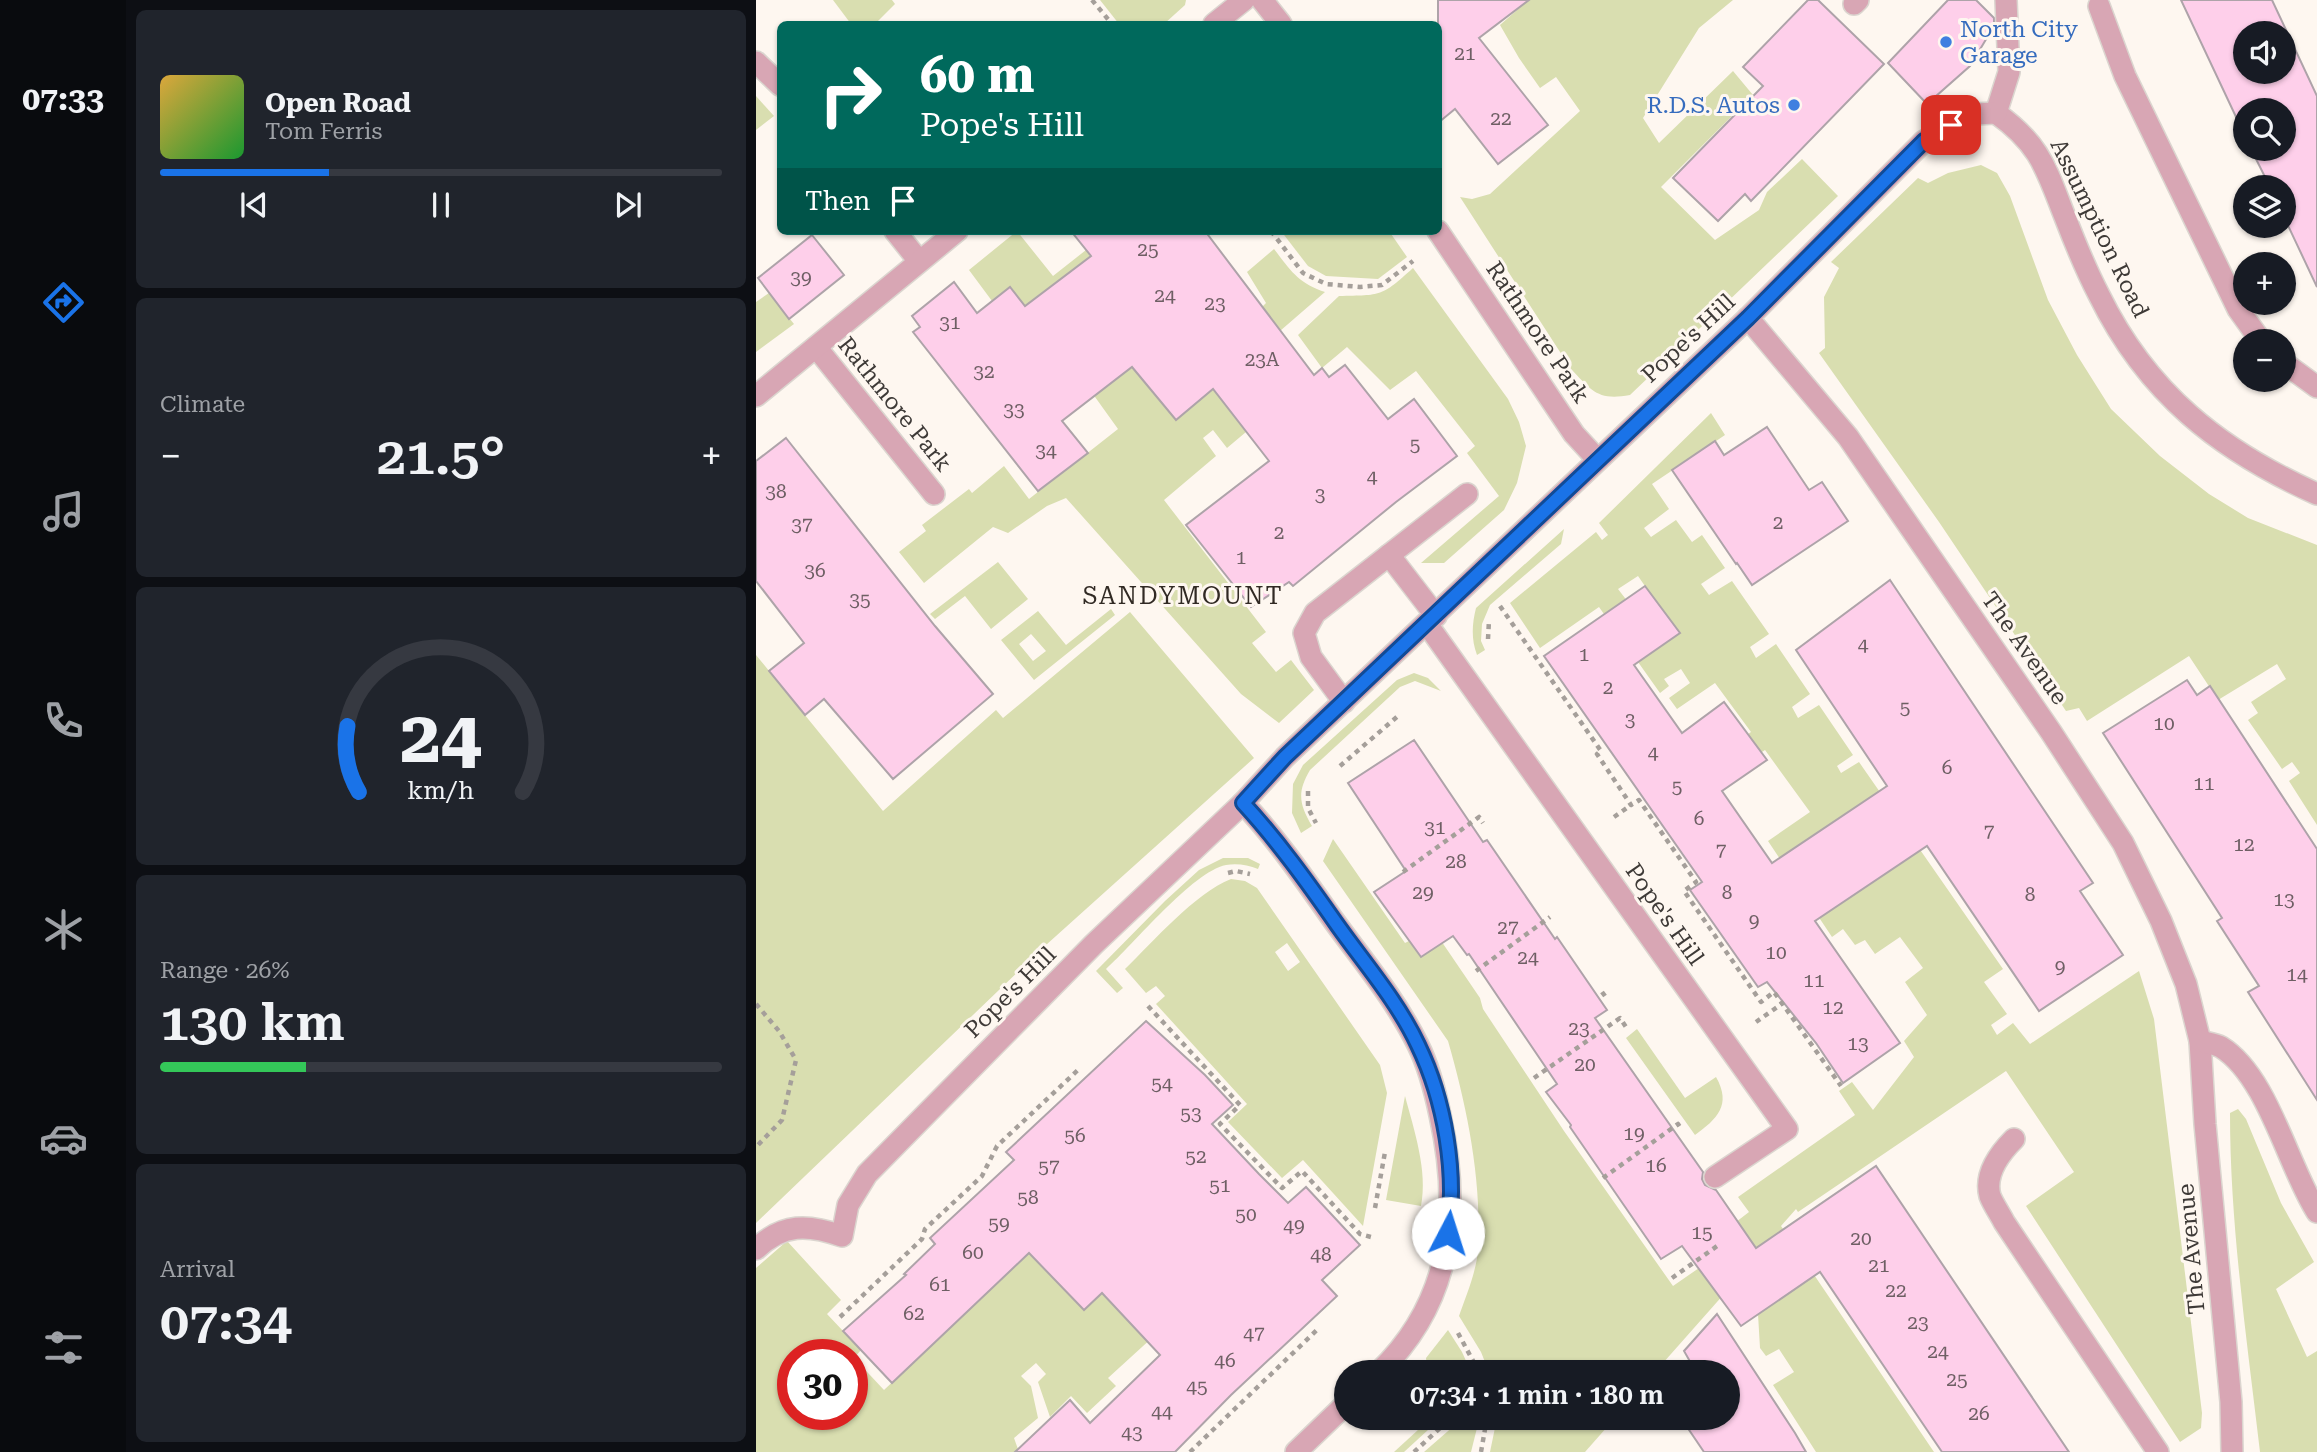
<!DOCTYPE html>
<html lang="en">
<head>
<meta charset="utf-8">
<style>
  :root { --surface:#171b24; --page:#20242c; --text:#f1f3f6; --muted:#9ea1a6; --line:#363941; --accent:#1a73e8 }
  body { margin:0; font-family:"Roboto Serif",serif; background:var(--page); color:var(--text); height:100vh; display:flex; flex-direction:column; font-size:26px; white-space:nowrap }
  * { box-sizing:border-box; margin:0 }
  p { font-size:23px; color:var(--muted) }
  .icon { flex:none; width:38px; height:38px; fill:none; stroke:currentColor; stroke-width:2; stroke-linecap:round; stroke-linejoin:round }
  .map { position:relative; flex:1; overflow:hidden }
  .side { display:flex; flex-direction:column; gap:10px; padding:10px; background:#0d0f14; width:630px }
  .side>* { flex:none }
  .top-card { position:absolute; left:21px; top:21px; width:665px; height:214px; border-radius:10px; box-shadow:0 2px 5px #0004; background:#00695c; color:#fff; overflow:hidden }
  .tools { position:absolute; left:1477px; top:21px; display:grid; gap:14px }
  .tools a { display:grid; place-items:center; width:63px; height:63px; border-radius:50%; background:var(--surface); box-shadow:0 2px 5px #0004; font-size:35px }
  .speed { position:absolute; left:21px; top:1339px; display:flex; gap:14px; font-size:35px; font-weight:700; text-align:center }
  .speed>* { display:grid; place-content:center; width:91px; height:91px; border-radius:50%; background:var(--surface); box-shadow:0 2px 5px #0004; line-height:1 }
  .speed .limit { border:10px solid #d22; background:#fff; color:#111 }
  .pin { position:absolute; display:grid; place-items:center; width:60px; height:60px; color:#fff; margin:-30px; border-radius:14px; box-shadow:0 4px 10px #0006 }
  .me { position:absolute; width:77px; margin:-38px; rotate:5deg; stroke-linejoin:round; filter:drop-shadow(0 0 5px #0008) }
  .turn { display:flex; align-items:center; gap:24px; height:147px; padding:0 28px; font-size:32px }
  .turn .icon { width:91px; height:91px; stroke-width:2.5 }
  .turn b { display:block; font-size:49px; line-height:60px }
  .then { display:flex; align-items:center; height:66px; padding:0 28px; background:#0003; gap:14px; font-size:26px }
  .big { font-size:52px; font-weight:600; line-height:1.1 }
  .side .card { flex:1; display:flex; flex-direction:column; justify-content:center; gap:10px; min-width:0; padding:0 24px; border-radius:10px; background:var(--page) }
  .side .dial { align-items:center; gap:0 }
  .dial svg { height:182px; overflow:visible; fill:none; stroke:var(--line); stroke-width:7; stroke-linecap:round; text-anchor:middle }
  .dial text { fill:var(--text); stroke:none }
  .song { display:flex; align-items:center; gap:21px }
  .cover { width:84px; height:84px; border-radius:10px; background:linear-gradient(135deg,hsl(40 70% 55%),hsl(130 70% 35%)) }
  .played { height:7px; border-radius:4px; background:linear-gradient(90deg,var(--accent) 30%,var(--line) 30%) }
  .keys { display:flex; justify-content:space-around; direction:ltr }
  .heat { display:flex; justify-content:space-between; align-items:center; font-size:38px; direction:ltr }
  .charge { height:10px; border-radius:5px; background:linear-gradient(90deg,#34c759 26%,var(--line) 0) }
  .trip { position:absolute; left:578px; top:1360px; width:406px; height:70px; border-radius:35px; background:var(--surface); box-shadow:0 2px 5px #0004; font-weight:600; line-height:70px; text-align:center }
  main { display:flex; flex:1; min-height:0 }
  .tabs { display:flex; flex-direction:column; width:126px; justify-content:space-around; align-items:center; background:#090b0e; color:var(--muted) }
  .tabs .icon { width:49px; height:49px }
  .tabs .selected { color:var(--accent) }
  .tabs b { font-size:32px; color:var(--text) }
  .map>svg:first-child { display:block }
  .green { fill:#d9deb0; fill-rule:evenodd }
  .building { fill:#fecfea; stroke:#aea3a9; stroke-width:2; fill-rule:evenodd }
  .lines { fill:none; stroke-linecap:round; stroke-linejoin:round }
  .minor-casing { stroke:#dbd5cf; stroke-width:24 }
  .path { stroke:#a59f9a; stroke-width:4.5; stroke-dasharray:5 5; stroke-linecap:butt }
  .minor { stroke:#d8a6b4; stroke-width:21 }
  .route-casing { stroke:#114b97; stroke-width:18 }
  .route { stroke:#1a73e8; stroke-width:12 }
  .shop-dot { fill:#3f7fe0; stroke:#fef7f0; stroke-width:2.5 }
  .labels { text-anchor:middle; stroke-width:6; stroke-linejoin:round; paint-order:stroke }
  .number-label { font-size:19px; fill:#6e5f64 }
  .shop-label { font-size:23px; fill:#366cbe; stroke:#fef7f0; text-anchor:start }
  .street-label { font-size:23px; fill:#3e3a37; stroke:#fef7f0 }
  .neighbourhood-label { font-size:24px; letter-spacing:2px; fill:#312a24; stroke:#fef7f0 }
</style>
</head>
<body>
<main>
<nav class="tabs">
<b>07:33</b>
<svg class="icon selected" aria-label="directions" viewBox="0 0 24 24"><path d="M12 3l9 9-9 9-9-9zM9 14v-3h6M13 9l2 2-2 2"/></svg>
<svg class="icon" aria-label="music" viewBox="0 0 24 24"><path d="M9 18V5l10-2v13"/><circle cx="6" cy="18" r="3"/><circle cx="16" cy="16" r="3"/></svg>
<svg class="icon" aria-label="phone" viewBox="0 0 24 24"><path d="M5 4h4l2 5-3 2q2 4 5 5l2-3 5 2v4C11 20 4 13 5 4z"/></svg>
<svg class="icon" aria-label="climate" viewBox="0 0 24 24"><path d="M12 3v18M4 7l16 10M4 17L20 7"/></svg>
<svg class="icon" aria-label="car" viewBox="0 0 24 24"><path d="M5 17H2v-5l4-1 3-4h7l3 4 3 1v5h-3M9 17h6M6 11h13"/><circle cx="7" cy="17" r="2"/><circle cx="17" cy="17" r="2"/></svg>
<svg class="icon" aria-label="filters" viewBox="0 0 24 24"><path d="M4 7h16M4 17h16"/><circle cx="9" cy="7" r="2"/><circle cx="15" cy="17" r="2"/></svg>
</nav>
<section class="side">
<div class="card">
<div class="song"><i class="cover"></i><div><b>Open Road</b><p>Tom Ferris</p></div></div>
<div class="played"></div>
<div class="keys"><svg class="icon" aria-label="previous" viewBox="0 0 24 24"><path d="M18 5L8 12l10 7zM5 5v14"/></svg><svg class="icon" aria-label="pause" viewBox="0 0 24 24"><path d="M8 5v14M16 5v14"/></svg><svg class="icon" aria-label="next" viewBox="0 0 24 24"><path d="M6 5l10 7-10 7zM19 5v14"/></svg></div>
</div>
<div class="card"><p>Climate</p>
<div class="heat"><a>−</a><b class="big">21.5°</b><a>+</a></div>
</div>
<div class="card dial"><svg viewBox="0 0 100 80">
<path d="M14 69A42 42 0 1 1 86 69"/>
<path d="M14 69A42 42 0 0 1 9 40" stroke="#1a73e8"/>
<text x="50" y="56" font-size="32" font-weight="700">24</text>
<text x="50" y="72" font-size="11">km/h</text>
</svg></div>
<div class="card"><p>Range · 26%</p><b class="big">130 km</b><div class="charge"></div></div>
<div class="card"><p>Arrival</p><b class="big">07:34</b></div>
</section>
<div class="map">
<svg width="1561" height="1452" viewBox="0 0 1561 1452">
  <rect width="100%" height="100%" fill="#fef7f0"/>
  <g class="green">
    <path d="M77,0H136L139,4L119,24H95Z"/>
    <path d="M344,0H430L429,5L408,24H363Z"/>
    <path d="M767,0H977L943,28L887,118L903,143L977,71L997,95L905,187L959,240L1003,210L1011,192L1046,159L1082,196L874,395C842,401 836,391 815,369L704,197L716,199L734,194L824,111L800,77L784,88L763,58L744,25L769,3Z"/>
    <path d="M0,96L18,116L0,130Z"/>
    <path d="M1225,165L1241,173L1254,196L1292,300L1321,355L1355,409L1404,456L1453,494L1492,518L1561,545V825L1533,781L1544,773L1536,762L1526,769L1492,720L1502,713L1495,702L1530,679L1521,664L1462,700L1433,656L1331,721L1323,708L1310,711L1183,522L1063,353L1069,348L1068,297L1083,268L1075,262L1162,178L1172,183L1192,173Z"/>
    <path d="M261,231L297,276L330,250L340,263L416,334L490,432L471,448L457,430L447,438L460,456L408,500L510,632L496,643L520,672L535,660L558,690L523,723L485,694L310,498L291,506L252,533L237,527L168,583L143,552L170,531L166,525L213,489L216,493L248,466L273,499L362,429L329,383L294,287L269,306L254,287L236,301L213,270Z"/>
    <path d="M525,231H633L651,257L622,279L570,276L552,266Z"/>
    <path d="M518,249C535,271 542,283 569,292L524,331L506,307L510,303L491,272Z"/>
    <path d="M657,268L752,399L763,422L770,446L761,483L748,510L688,563H665L743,496L711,453L719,446L660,371L634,390L591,347L566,368L542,335L583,296C626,295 625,297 657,268Z"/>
    <path d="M13,293L38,324L0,352V302Z"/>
    <path d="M955,413L969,435L896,484L913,509L888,528L895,537L920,520L936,542L946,535L969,568L945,584L953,595L976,581L1013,634L994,647L1000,658L1020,644L1054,694L1036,707L1042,718L1063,705L1097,755L1081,766L1085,773L1103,762L1247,969L1228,982L1251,1014L1235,1025L1241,1035L1257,1023L1274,1044L1383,971L1398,1019L1446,1413L1445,1428L1424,1442L1270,1206L1318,1172L1250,1071L1042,1212L1040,1209L1025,1226L1178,1452H1060L1017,1385L1038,1372L1023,1349L1010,1356L1004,1348L1002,1314L984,1276L907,1363L913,1372H733L725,1352L703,1316C710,1296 721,1270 722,1249C726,1180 711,1107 692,1041L567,861L577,839L649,943L653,941L665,957L680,947L669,930L675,926L724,998L727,1009L808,1131L917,1286L969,1250L980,1222L993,1212L982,1197L1099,1115L1083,1091L1096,1082L1117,1110L1158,1057L1148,1041L1171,1015L1149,982L1167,968L1144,937L1119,954L1109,940L1099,945L1087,929L1076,937L1012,841L1054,812L1009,750L966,778L954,760L995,732L959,683L921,709L913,698L934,683L925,669L908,679L913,686L904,693L843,607L784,648L754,603L840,532L846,540L852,535L843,523ZM882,576L891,589L872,602L862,589ZM914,620L924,633L906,646L896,633Z"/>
    <path d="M808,529L805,544L734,605L726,624L725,641L729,650L721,655C715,639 716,624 720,608Z"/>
    <path d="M242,562L272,599L235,629L209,596L179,619L174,614Z"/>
    <path d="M355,609L359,615L278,680L245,640L282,611L310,645ZM275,634L290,651L277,661L263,644Z"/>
    <path d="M374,612L498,758L290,945L0,1223V655L127,811L240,710L247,718Z"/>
    <path d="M658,673L672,678L685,691L659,681L644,687L554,770C541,792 543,804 556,826L545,833L536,813L537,784L547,765L641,680Z"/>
    <path d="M467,858H492L504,864L502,869C492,865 481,863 470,865C436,872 378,944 350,969L367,988L361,993L340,971L409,901L443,870Z"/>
    <path d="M475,879L489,881L501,888L624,1065L631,1093L607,1226L547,1160L526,1178L472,1122L491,1104L400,1004L409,996L400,986L390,993L369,969C397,942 439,893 475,879ZM531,943L544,962L532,971L519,952Z"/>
    <path d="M881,1029L929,1098L960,1077C976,1105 961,1119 939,1135L870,1038Z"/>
    <path d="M649,1096C658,1130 672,1171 665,1206L630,1200Z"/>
    <path d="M1482,1109L1490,1119L1525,1203L1558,1262L1520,1289L1551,1357L1561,1351V1452H1504C1491,1340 1474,1226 1474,1113Z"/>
    <path d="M281,1236L409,1326L352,1378L360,1386L331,1413L315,1396L294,1417L282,1382L290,1374L280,1363L265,1376L275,1386L282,1418L258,1438L263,1452H0V1268L31,1241L85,1300L71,1314L105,1350L98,1358L128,1390L224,1299ZM37,1354H96V1414H37Z"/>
    <path d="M692,1330L706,1352L715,1372H675L671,1368L670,1358Z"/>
    <path d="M675,1418H685L648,1452H638Z"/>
    <path d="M707,1418H721L723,1420L715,1452H668Z"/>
    <path d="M741,1418H859L829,1452H734Z"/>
  </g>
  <g class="building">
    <path d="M682,0H773L723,38L792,125L742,164L699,109L682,123Z"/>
    <path d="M1052,0H1062L1128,64L995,201L989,194L962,221L917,178L1007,86L987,67Z"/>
    <path d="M1192,0H1220L1238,18V26L1214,66L1171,104L1132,63Z"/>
    <path d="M1425,0H1516L1561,96V287L1528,217V187H1514L1495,149H1528V110H1489V136ZM1489,33H1528V72H1489Z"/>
    <path d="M315,231H449L558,375L566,368L573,377L589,365L632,419L658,399L701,456L640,502L537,586L533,582L495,607L430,525L513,461L457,389L420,420L376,367L306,421L332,453L282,491L157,332L164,327L156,316L198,282L221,313L254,287L269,306L335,256Z"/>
    <path d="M56,235L88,275L33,319L2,278Z"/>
    <path d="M1011,427L1053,490L1066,482L1092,521L996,585L981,563L980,564L916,470L959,441L968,455Z"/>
    <path d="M30,438L179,626L237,694L137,779L68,699L49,715L13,671L48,643L0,581V461Z"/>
    <path d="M1134,580L1337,883L1324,891L1367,955L1283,1011L1171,846L1059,921L1144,1043L1087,1083L1060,1043L1011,982L1002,987L934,890L946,882L788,656L889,586L924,633L878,665L926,733L968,702L1011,760L966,791L1016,863L1131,786L1040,650Z"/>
    <path d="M1431,680L1441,695L1454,686L1561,849V1100L1492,992L1503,986L1461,921L1466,918L1347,733Z"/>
    <path d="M658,740L727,842L731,840L799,939L801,937L851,1010L839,1018L947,1172L946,1179L949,1185L960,1190L1000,1248L1120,1166L1313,1452H1186L1064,1272L985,1326L926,1246L905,1259L814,1127L815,1125L790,1092L801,1084L713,954L711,955L697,936L665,957L618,892L650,871L592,783Z"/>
    <path d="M390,1021L449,1075L477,1105L456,1124L503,1174L532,1203L550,1187L604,1245L566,1280L581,1296L475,1395L419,1452H259L314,1400L334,1423L404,1355L346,1293L328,1310L273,1253L136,1383L87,1331L150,1275L148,1274L179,1244L174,1238L258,1160L250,1152Z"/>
    <path d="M961,1314L1039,1433L1050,1452H948L925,1418H971V1372H940L928,1351Z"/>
  </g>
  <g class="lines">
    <defs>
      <g id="minor">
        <path d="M506,0L525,24"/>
        <path d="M1098,4L1102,0"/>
        <path d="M1343,6L1369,76L1482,309L1505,341"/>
        <path d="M458,24L488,0"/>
        <path d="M0,62L24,85"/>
        <path d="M1240,113C1285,145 1290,169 1309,217C1319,243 1330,270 1343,295C1391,393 1463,450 1561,494"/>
        <path d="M1240,113L1253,72L1250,0"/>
        <path d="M139,231L163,261"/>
        <path d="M682,231L818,434L841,459"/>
        <path d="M992,318L1092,437L1295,732L1367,843L1405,921L1430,984L1444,1041L1449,1124L1475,1402L1476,1452"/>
        <path d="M60,347L178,494"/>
        <path d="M1528,363L1561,387"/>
        <path d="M0,396L201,231"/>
        <path d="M633,555L680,616"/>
        <path d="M671,624L1031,1129L959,1177"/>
        <path d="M588,702L555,657L548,633L559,613L711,494"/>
        <path d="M487,803C521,839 549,880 578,921C607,961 640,1000 662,1045C673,1067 679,1091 684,1115C705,1210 697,1301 623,1372"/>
        <path d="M1444,1041C1451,1043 1459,1044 1465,1047C1512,1076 1532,1167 1561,1212"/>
        <path d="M1258,1139C1244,1153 1228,1174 1234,1196C1237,1204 1244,1214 1248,1222L1402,1452"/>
        <path d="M0,1249C27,1223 52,1224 86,1236L92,1205L111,1174L338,944L487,803L529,757L992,318L1168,141L1218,114L1240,113"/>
        <path d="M540,1452L590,1404"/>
      </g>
    </defs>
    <use href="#minor" class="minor-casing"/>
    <g class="path">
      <path d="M336,0L356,24"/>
      <path d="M515,231L547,273L570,284L604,287L626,285L657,261"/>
      <path d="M744,606L845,751L841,754L875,805L883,800L940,882L928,891L1005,1002L1018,992L1085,1086"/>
      <path d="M732,639L733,620"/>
      <path d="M584,766L642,716"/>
      <path d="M552,791V808L560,823"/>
      <path d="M858,817L875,805"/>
      <path d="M647,872L723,817L727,823"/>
      <path d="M472,873L480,871L494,874"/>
      <path d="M720,971L794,917"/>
      <path d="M846,992L849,996"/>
      <path d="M0,1004L23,1031L40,1060L26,1120L0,1147"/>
      <path d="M392,1006L484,1105L464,1124L526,1188L546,1171L604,1234L615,1237"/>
      <path d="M1000,1022L1027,1003"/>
      <path d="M778,1078L864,1018L870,1027"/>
      <path d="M847,1178L922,1124L926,1130"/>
      <path d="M619,1208L629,1152"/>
      <path d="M916,1278L964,1244"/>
      <path d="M84,1317L166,1239L169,1229L226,1176L241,1146L322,1070"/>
      <path d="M702,1333L723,1372"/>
      <path d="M434,1452L562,1329"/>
      <path d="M658,1452L695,1418"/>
      <path d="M725,1452L731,1418"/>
    </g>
    <use href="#minor" class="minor"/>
  </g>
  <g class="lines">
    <defs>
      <path id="route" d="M692,1233C701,1173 689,1101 662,1045C642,1002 609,964 582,926C552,883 522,841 487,803L529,757L992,318L1168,141L1195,125"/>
    </defs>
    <use href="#route" class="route-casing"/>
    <use href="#route" class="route"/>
  </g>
  <g class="shop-dot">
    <circle cx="1190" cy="42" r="7"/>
    <circle cx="1038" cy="105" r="7"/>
  </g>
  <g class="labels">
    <g class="number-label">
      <text x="709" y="60">21</text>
      <text x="745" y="125">22</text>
      <text x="392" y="256">25</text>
      <text x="45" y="284">39</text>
      <text x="409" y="302">24</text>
      <text x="459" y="310">23</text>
      <text x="194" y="329">31</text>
      <text x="506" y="366">23A</text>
      <text x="228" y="378">32</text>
      <text x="258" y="416">33</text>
      <text x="659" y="451">5</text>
      <text x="290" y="457">34</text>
      <text x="616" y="483">4</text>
      <text x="20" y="498">38</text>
      <text x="564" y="501">3</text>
      <text x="1022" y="529">2</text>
      <text x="46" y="531">37</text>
      <text x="523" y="539">2</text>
      <text x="485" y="564">1</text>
      <text x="59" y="577">36</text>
      <text x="104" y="606">35</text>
      <text x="1107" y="651">4</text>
      <text x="828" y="661">1</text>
      <text x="852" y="694">2</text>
      <text x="1149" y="714">5</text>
      <text x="874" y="726">3</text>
      <text x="1408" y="730">10</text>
      <text x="897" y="759">4</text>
      <text x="1191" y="774">6</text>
      <text x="1448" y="790">11</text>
      <text x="921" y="793">5</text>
      <text x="943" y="825">6</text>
      <text x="679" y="834">31</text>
      <text x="1233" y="838">7</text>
      <text x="1488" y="851">12</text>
      <text x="965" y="857">7</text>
      <text x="700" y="868">28</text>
      <text x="667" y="899">29</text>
      <text x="971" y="899">8</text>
      <text x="1274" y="901">8</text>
      <text x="1528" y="906">13</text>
      <text x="998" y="927">9</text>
      <text x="752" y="934">27</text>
      <text x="1020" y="959">10</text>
      <text x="772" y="964">24</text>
      <text x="1304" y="973">9</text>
      <text x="1541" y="981">14</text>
      <text x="1058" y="987">11</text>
      <text x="1077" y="1014">12</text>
      <text x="823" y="1035">23</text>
      <text x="1102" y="1050">13</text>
      <text x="829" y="1071">20</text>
      <text x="406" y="1090">54</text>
      <text x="435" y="1120">53</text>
      <text x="878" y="1140">19</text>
      <text x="319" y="1142">56</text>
      <text x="440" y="1163">52</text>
      <text x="900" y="1172">16</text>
      <text x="293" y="1173">57</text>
      <text x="464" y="1192">51</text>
      <text x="272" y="1204">58</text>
      <text x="490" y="1221">50</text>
      <text x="243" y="1230">59</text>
      <text x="538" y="1232">49</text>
      <text x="946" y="1239">15</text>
      <text x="1105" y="1245">20</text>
      <text x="217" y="1259">60</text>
      <text x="565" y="1261">48</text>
      <text x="1123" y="1272">21</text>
      <text x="184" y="1291">61</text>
      <text x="1140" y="1297">22</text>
      <text x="158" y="1320">62</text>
      <text x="1162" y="1329">23</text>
      <text x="498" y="1340">47</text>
      <text x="1182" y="1358">24</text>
      <text x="469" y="1367">46</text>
      <text x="1201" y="1386">25</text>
      <text x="441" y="1393">45</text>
      <text x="406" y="1418">44</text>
      <text x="1223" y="1420">26</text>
      <text x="376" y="1439">43</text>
    </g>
    <g class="shop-label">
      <text x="1204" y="37">North City<tspan x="1204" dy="26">Garage</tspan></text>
      <text x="1024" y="113" text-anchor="end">R.D.S. Autos</text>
    </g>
    <g class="street-label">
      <text transform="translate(1344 228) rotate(64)" y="8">Assumption Road</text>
      <text transform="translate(782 332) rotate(56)" y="8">Rathmore Park</text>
      <text transform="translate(932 338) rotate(-43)" y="8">Pope's Hill</text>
      <text transform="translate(139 404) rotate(51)" y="8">Rathmore Park</text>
      <text transform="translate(1269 648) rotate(55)" y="8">The Avenue</text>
      <text transform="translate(909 914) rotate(55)" y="8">Pope's Hill</text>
      <text transform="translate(254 992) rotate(-45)" y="8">Pope's Hill</text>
      <text transform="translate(1435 1249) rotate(-95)" y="8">The Avenue</text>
    </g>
    <g class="neighbourhood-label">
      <text x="427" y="604">SANDYMOUNT</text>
    </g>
  </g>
</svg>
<div class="tools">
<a><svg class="icon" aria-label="sound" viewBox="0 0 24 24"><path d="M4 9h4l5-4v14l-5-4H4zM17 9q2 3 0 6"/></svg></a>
<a><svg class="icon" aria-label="search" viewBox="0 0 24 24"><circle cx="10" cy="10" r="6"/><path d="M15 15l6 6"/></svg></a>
<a><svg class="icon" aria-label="layers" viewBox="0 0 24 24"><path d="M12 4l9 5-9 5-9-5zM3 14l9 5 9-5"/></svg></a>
<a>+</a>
<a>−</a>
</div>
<div class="speed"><div class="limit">30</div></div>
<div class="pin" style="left:1195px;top:125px;background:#d93025"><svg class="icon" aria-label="arrive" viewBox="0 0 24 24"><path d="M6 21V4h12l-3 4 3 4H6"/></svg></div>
<svg class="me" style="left:692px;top:1233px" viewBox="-20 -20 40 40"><circle r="19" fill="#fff"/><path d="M0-13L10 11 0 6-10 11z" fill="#1a73e8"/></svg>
<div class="trip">07:34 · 1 min · 180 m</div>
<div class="top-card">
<div class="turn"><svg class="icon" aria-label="right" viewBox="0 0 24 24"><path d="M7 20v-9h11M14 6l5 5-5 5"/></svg><div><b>60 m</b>Pope's Hill</div></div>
<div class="then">Then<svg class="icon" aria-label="arrive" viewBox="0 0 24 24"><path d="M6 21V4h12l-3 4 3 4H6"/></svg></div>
</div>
</div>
</main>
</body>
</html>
